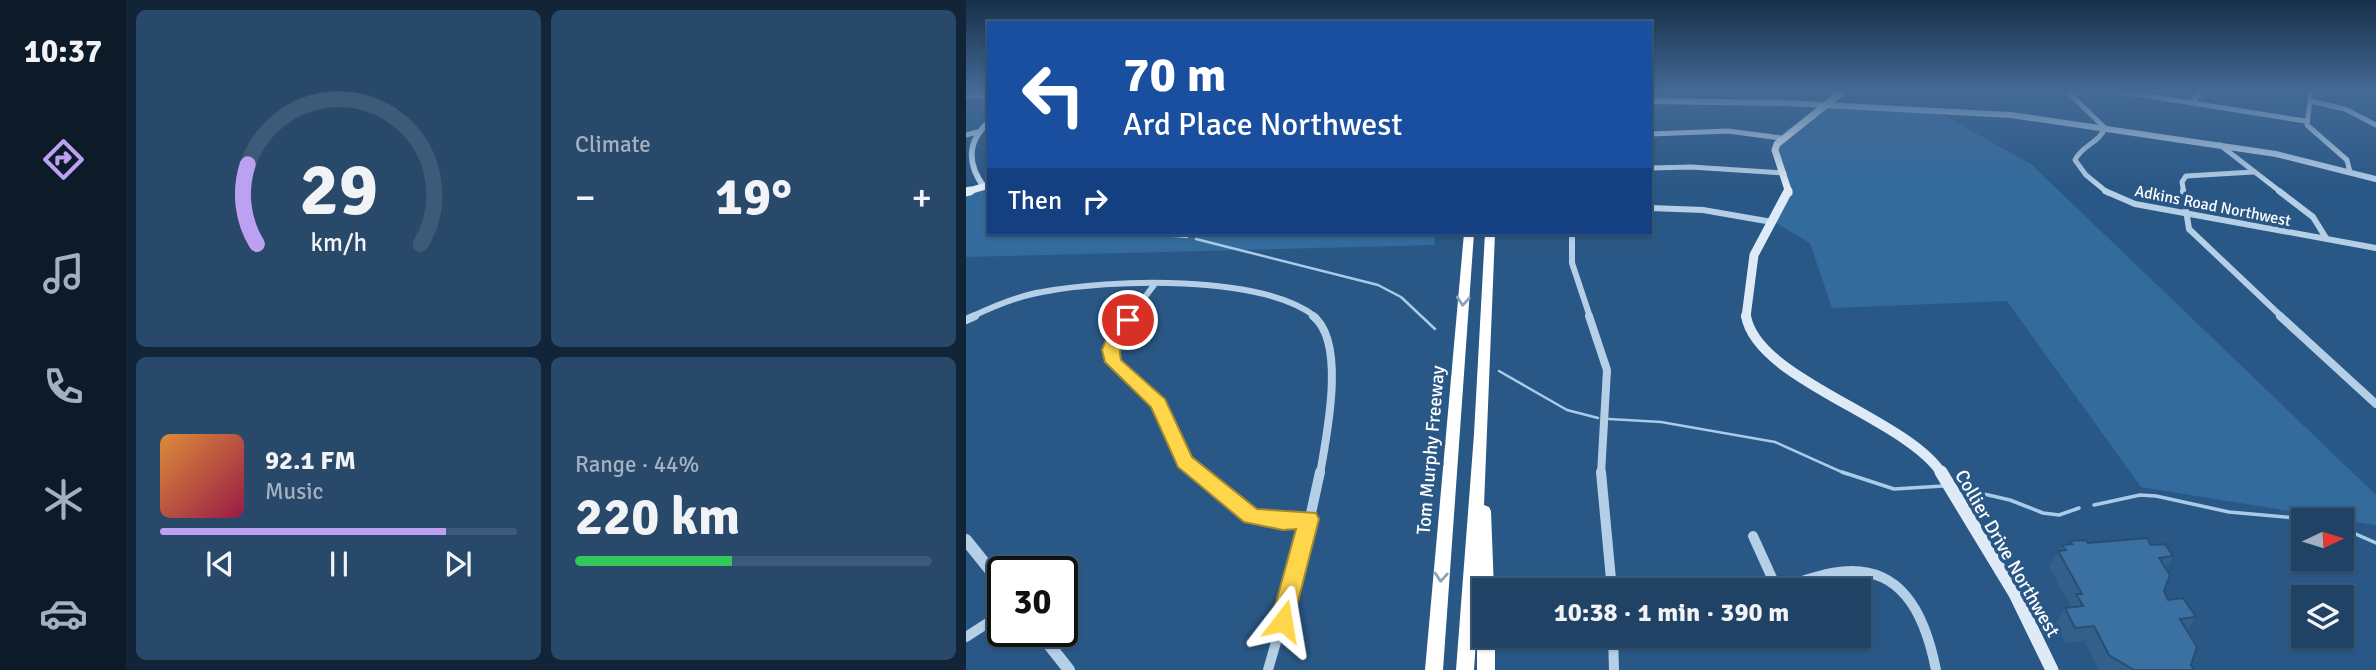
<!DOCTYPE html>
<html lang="en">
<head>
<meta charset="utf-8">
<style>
  :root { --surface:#204264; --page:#28496a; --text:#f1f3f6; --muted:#a2b0bf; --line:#3d5b78; --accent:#bca0f2 }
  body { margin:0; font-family:Signika,sans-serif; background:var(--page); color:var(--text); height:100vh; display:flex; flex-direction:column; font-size:26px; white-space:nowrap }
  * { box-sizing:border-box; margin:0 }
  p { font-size:23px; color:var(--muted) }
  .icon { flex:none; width:38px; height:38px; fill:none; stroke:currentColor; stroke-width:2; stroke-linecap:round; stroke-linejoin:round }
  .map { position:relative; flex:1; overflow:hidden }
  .side { display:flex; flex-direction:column; gap:10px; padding:10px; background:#122437; width:840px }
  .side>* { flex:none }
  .hud { position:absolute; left:21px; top:21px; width:665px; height:214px; border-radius:0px; box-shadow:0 2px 5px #0004,0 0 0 2px var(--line); background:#1a4fa0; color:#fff; overflow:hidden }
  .needle { width:46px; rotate:86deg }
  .tools { position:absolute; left:1325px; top:508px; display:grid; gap:14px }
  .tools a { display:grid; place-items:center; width:63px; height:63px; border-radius:0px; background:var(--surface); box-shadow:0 2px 5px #0004,0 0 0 2px var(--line); font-size:35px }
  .speed { position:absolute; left:21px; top:556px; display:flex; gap:14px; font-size:35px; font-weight:700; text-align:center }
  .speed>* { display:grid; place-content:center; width:91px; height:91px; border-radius:50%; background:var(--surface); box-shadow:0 2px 5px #0004,0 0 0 2px var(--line); line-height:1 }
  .speed .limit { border:4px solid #111; border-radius:10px; background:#fff; color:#111 }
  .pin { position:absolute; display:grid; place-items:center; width:60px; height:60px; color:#fff; margin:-30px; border:4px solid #fff; border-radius:50%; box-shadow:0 2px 7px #0007 }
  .me { position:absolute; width:77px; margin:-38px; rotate:14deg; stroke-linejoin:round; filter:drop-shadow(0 0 5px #0008) }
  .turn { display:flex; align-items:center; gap:24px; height:147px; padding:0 21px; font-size:32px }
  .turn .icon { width:91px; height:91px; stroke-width:2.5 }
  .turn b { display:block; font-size:49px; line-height:60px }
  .then { display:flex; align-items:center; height:66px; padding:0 21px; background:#0003; gap:14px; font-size:26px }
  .big { font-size:52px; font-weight:800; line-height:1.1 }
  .side .card { flex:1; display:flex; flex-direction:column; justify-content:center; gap:10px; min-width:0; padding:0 24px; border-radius:10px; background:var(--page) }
  .side .dial { align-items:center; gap:0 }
  .dial svg { height:182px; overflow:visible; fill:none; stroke:var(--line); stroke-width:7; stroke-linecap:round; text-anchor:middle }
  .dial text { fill:var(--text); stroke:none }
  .song { display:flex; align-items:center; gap:21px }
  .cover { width:84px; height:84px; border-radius:10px; background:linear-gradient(135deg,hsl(30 70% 55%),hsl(340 70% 35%)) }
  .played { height:7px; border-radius:4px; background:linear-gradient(90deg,var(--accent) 80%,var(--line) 80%) }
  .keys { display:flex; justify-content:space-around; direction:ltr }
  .heat { display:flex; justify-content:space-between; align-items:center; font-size:38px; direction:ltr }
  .charge { height:10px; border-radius:5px; background:linear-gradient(90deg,#34c759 44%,var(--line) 0) }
  .side .tiles { flex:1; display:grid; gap:10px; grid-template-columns:repeat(2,1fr) }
  .trip { position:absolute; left:506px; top:578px; width:399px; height:70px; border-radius:0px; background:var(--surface); box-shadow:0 2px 5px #0004,0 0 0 2px var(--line); font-weight:800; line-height:70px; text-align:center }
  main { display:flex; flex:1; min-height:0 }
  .tab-bar { display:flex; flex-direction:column; width:126px; justify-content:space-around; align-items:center; background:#0d1a28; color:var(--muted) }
  .tab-bar .icon { width:49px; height:49px }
  .tab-bar .current { color:var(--accent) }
  .tab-bar b { font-size:32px; color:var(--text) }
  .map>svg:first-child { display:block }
  .green { fill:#346b9d }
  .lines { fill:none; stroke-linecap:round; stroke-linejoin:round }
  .stream-far1 { stroke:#aacbe8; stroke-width:2.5 }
  .stream { stroke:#aacbe8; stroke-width:3.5 }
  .minor-far3 { stroke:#b5cfe7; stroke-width:5 }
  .minor-far2 { stroke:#b5cfe7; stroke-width:6 }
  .minor-far1 { stroke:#b5cfe7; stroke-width:8 }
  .minor { stroke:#b5cfe7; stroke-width:10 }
  .tertiary-far1 { stroke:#b5cfe7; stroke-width:6 }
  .tertiary { stroke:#b5cfe7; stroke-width:12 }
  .secondary-far3 { stroke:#deebf7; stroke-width:7 }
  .secondary-far2 { stroke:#deebf7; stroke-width:9 }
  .secondary-far1 { stroke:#deebf7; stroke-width:10 }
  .secondary { stroke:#deebf7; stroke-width:13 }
  .motorway { fill:#fff; fill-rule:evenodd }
  .wall { fill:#32608b }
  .building { fill:#3a70a2; stroke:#294e71; stroke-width:2 }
  .oneway { stroke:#8aa3bc }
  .route { fill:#ffd54a; stroke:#a68a30; stroke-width:2 }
  .labels { text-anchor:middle; stroke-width:7; stroke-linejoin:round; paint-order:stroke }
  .far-street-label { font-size:16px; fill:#fff; stroke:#2a5886 }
  .street-label { font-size:19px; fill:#fff; stroke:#2a5886 }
</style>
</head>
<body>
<main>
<nav class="tab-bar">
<b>10:37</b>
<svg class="icon current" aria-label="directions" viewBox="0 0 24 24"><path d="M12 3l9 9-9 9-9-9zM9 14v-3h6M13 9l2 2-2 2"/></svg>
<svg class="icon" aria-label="music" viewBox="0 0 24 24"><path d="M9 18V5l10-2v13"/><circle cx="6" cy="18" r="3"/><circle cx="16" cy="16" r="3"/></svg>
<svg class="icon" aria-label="phone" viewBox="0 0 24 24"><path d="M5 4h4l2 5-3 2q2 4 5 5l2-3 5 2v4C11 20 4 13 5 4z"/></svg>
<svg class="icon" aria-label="climate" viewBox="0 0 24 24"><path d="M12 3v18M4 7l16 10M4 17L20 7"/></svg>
<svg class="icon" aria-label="car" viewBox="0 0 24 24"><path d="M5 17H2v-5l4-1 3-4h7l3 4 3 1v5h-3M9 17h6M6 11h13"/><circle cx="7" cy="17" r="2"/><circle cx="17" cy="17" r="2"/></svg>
</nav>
<section class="side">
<div class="tiles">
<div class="card dial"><svg viewBox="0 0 100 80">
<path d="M14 69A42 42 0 1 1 86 69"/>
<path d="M14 69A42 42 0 0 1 10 34" stroke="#bca0f2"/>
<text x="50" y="56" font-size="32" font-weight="700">29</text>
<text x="50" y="72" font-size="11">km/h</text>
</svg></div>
<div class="card"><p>Climate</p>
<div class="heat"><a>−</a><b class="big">19°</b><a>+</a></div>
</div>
<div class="card">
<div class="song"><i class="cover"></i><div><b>92.1 FM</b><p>Music</p></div></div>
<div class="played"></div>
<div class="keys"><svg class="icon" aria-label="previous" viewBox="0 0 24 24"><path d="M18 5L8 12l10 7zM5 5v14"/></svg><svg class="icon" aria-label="pause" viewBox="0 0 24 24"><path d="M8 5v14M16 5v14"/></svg><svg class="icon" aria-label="next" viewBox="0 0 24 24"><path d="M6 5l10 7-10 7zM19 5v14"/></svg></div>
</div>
<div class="card"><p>Range · 44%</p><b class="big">220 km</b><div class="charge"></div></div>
</div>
</section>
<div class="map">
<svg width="1410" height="670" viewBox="0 0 1410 670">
  <rect width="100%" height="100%" fill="#2a5886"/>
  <g class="green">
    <path d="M855,104L965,108L1065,164L1410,495V525L1175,487L1041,301L866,308L844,243L805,220L822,188L814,166L809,138Z"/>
    <path d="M23,184V233H470L468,245L0,257V191Z"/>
  </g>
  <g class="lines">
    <g class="stream-far1">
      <path d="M175,233L221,237"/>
      <path d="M230,239L412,285L435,297L469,329"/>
      <path d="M533,371L601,410L632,418"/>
      <path d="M643,419L695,422L809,442L880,474"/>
    </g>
    <g class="stream">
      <path d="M876,472L928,489L977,486"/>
      <path d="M996,489L1044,500L1077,513L1093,515L1113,508"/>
      <path d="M1128,505L1174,495L1190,496L1263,512L1352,520"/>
      <path d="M1376,528L1410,543"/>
    </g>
    <g class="minor-far3">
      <path d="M1102,92L1139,128C1133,143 1116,145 1109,160L1120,175L1142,193"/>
      <path d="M1157,92L1339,121"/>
      <path d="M1345,92L1341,125L1381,160L1384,172"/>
      <path d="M0,96H23"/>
      <path d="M1344,101L1379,109L1410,125"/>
      <path d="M1230,104L1229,99L1235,92"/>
      <path d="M684,134L762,131L815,138"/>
      <path d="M0,135L11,132"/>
      <path d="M1254,145L1316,193"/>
      <path d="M684,168L725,167L818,173"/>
      <path d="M1218,193L1216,182L1220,176L1287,172"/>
    </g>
    <g class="minor-far2">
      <path d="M1139,191L1169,204L1410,248"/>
      <path d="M1217,191L1223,229L1316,317"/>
      <path d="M1313,191L1347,217L1360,238"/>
      <path d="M684,208L737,210L806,222"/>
      <path d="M606,233V263L624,317"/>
      <path d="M5,317C28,306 51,296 76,292C143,279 295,274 350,317"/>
      <path d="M164,317L188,285"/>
    </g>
    <g class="minor-far1">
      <path d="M165,316C156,328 141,342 146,359C152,377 182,388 193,404C210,428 208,453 233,474"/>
      <path d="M347,316C381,342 360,438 354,474"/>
      <path d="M623,316L641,370L635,474"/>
      <path d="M1314,316L1410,404"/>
      <path d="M0,320L9,316"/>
    </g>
    <g class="minor">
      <path d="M231,472L272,508L300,520L343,519"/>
      <path d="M635,472L646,590"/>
      <path d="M787,536L811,589"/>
      <path d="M803,590C824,586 845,577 866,573C935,560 959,614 970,670"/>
      <path d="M647,635L648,670"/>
      <path d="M0,637L37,613"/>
      <path d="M302,670L338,545L354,472"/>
    </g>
    <g class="tertiary-far1">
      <path d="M684,101L820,103L1045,115L1310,154L1410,179"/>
      <path d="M18,187C1,164 1,141 23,122"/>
    </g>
    <g class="tertiary">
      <path d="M0,540L37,586"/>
      <path d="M73,632L103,670"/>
    </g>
    <g class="secondary-far3">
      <path d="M0,192L23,185"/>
      <path d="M823,193L809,150L811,144L876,92"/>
    </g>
    <g class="secondary-far2">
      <path d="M0,192L4,191"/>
      <path d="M780,317L788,255L822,191"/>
    </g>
    <path class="secondary-far1" d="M780,316C791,380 941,418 976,474"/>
    <path class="secondary" d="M975,472L1049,594L1086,670"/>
    <g class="motorway">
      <path d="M498,233H508L477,670H459Z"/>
      <path d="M519,233H529L518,505L523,507L525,511L528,590H518V597L513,595L508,670H490L508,434Z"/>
      <path d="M518,627V635H529V670H511V635L514,629Z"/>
    </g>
  </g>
  <path class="wall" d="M1103,541L1122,543L1185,545L1207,556L1200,568L1198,591L1202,600L1230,617L1221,630L1225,665L1228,670H1133L1118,641L1100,643L1090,623L1099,608H1103L1104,605L1083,567L1092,551H1093L1096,545H1101Z"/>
  <path class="building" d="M1181,538L1185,545L1199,544L1207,556L1193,558L1204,575L1198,591L1202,600L1217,598L1230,617L1214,619L1231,647L1225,665L1228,670H1168L1143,655L1128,626L1109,628L1099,608L1117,606L1110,594H1116L1092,551L1100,550L1096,545L1106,544L1103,541L1120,540L1122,543Z"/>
  <defs><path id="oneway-chevron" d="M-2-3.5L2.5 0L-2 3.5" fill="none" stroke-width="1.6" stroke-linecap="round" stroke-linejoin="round" transform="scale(1.75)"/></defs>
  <g class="oneway">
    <use href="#oneway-chevron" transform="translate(497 301) rotate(95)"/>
    <use href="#oneway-chevron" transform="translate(475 577) rotate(94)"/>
  </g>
  <linearGradient id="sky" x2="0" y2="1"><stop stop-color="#17304a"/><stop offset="0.49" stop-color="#446a95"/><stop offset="1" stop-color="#446a95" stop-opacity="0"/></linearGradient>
  <rect width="1410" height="186" fill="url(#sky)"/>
  <path class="route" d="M162,315L170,320C160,333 151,343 155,360L199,399L226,457L291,509L350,513L353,519L325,629L317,632L309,629L305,621L330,529L317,530L278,522L212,467L185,407L139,362L136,350L141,337L157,316Z"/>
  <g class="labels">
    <g class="far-street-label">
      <text transform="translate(1247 205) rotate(11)" y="6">Adkins Road Northwest</text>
    </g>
    <g class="street-label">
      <text transform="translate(464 450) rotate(-85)" y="7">Tom Murphy Freeway</text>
      <text transform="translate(1042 553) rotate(60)" y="7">Collier Drive Northwest</text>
    </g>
  </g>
</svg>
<div class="tools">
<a><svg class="needle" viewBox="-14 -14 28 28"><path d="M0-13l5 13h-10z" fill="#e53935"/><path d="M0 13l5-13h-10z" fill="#a2b0bf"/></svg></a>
<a><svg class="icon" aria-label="layers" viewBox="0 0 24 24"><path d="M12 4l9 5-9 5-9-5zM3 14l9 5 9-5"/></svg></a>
</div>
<div class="speed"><div class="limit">30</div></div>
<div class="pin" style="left:162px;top:320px;background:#d93025"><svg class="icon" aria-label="arrive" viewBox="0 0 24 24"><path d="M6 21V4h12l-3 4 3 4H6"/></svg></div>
<svg class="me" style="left:317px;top:621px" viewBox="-20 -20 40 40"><path d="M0-17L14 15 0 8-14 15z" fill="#ffd54a" stroke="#fff" stroke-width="4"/></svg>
<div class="trip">10:38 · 1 min · 390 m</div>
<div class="hud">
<div class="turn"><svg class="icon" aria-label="left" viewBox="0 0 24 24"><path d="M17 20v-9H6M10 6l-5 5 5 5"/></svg><div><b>70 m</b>Ard Place Northwest</div></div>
<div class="then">Then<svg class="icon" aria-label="right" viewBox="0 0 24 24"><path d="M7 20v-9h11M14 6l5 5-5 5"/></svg></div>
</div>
</div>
</main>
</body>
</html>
